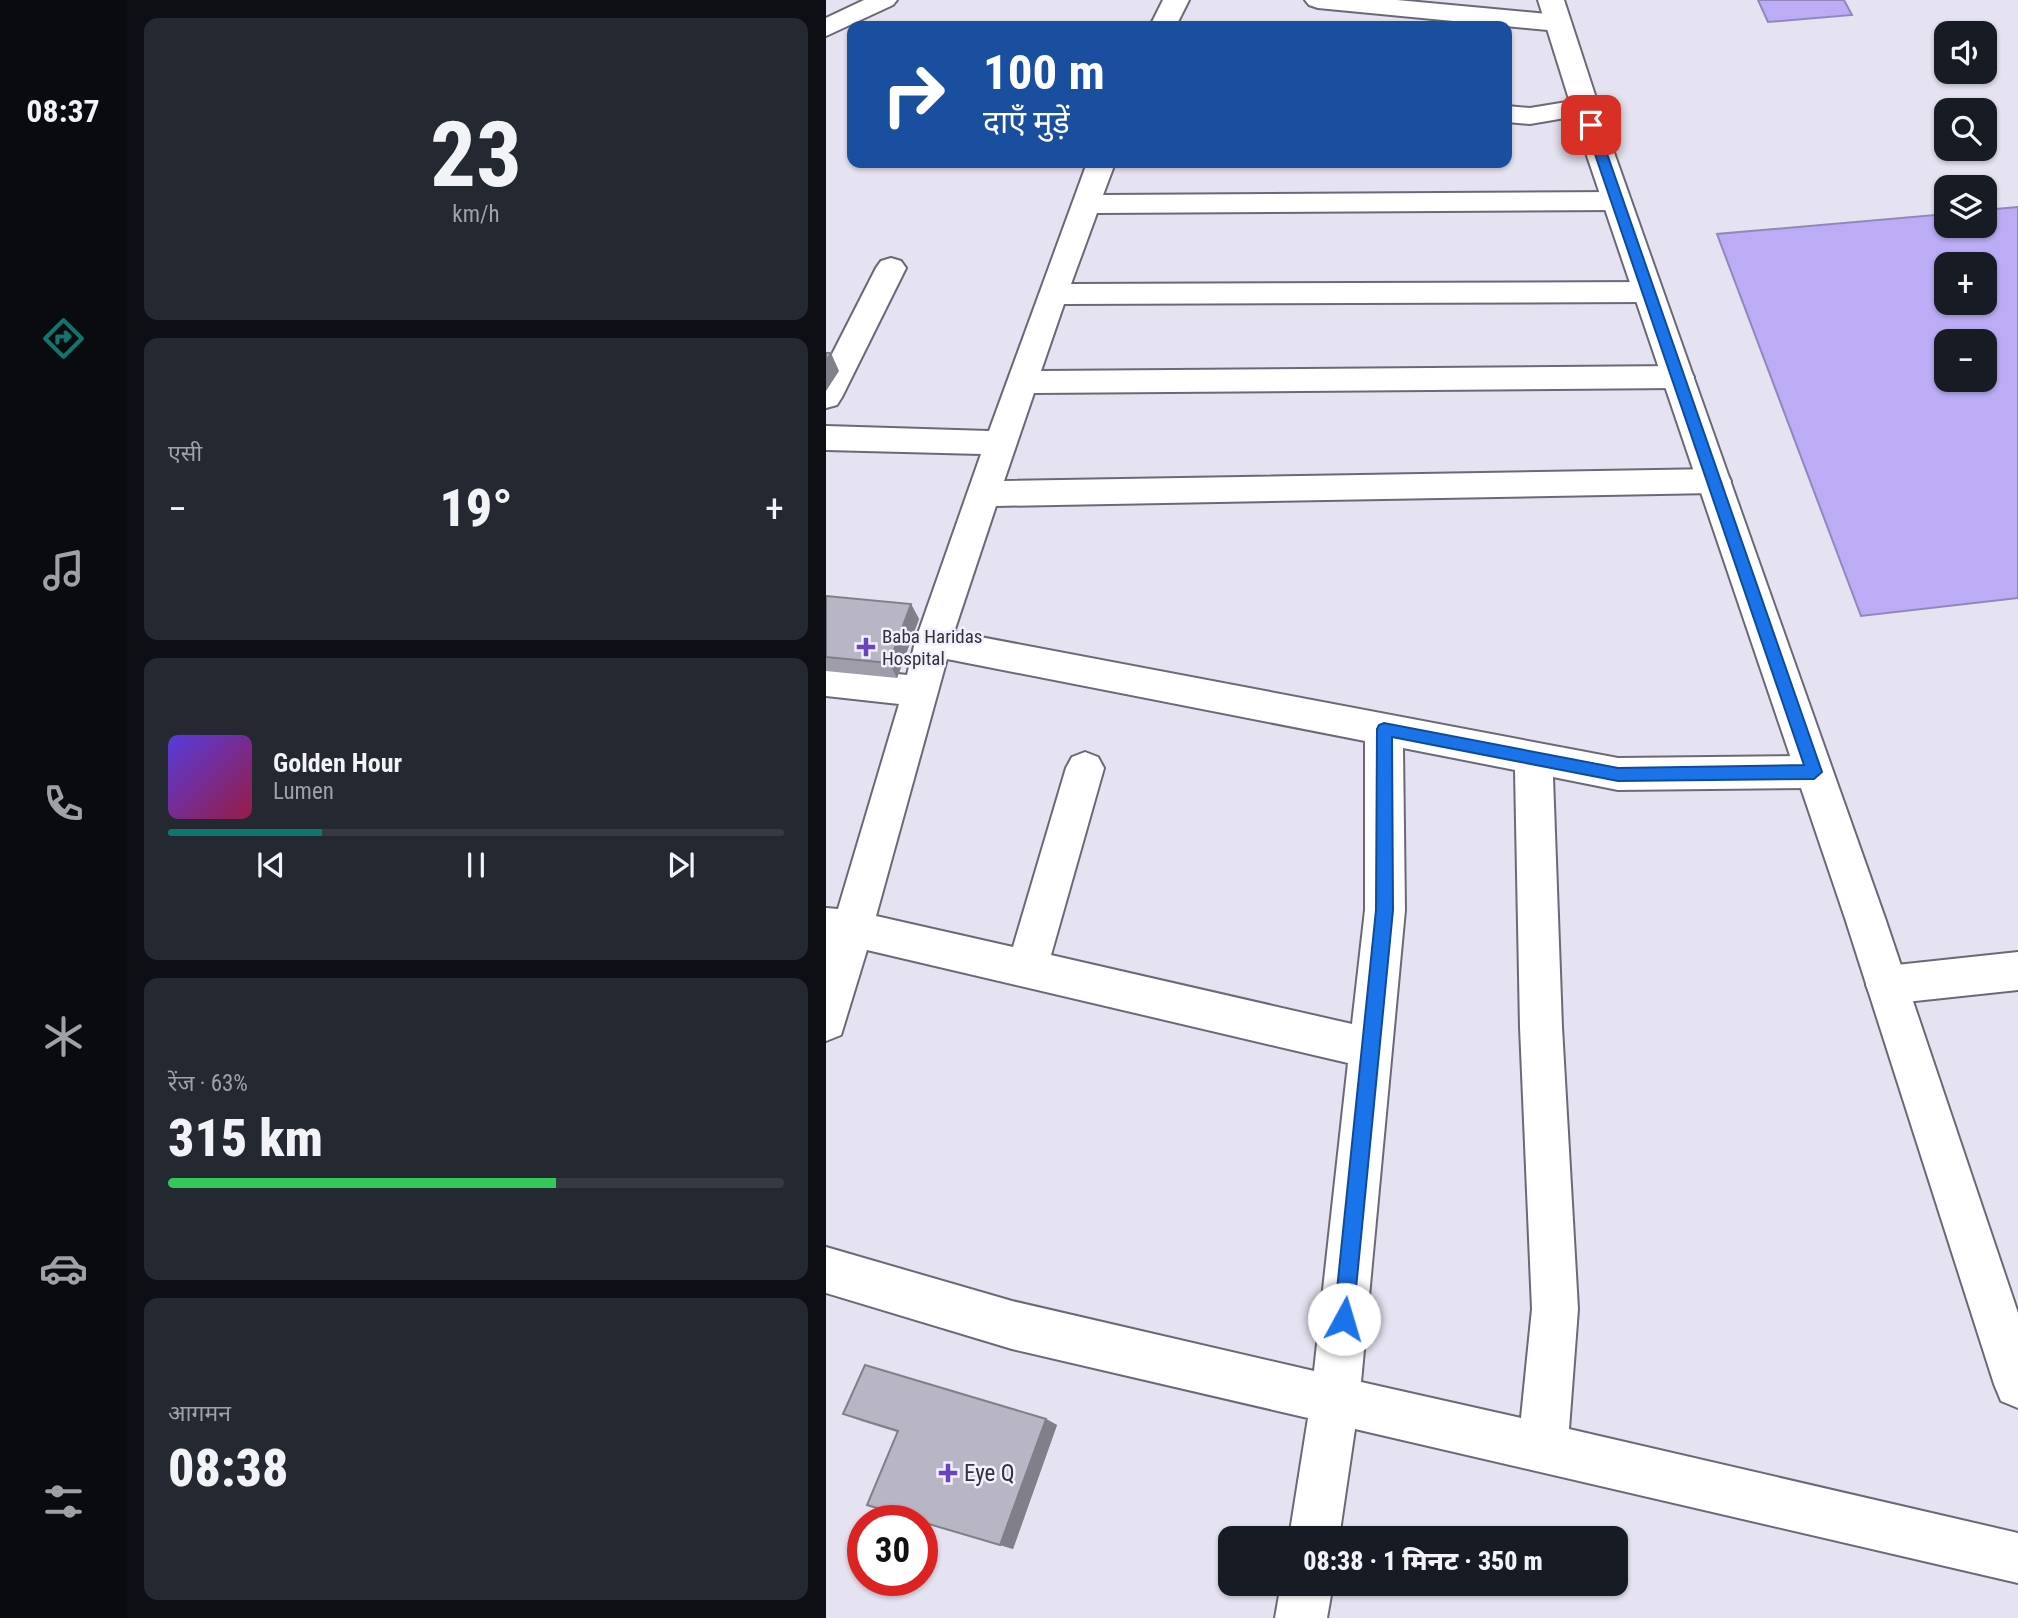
<!DOCTYPE html>
<html lang="hi">
<head>
<meta charset="utf-8">
<style>
  :root { --surface:#171b24; --page:#242831; --text:#f1f3f6; --muted:#9ea1a6; --line:#363941; --accent:#0f766e }
  body { margin:0; font-family:"Roboto Condensed","Noto Sans Devanagari",sans-serif; background:var(--page); color:var(--text); height:100vh; display:flex; flex-direction:column; font-size:26px; white-space:nowrap }
  * { box-sizing:border-box; margin:0 }
  p { font-size:23px; color:var(--muted) }
  .icon { flex:none; width:38px; height:38px; fill:none; stroke:currentColor; stroke-width:2; stroke-linecap:round; stroke-linejoin:round }
  .map { position:relative; flex:1; overflow:hidden }
  .panel { display:flex; flex-direction:column; gap:18px; padding:18px; background:#0d0f14; width:700px }
  .panel>* { flex:none }
  .top-card { position:absolute; left:21px; top:21px; width:665px; height:147px; border-radius:14px; box-shadow:0 2px 5px #0004; background:#1a4fa0; color:#fff; overflow:hidden }
  .fabs { position:absolute; left:1108px; top:21px; display:grid; gap:14px }
  .fabs a { display:grid; place-items:center; width:63px; height:63px; border-radius:14px; background:var(--surface); box-shadow:0 2px 5px #0004; font-size:35px }
  .speed { position:absolute; left:21px; top:1505px; display:flex; gap:14px; font-size:35px; font-weight:700; text-align:center }
  .speed>* { display:grid; place-content:center; width:91px; height:91px; border-radius:50%; background:var(--surface); box-shadow:0 2px 5px #0004; line-height:1 }
  .speed .limit { border:10px solid #d22; background:#fff; color:#111 }
  .pin { position:absolute; display:grid; place-items:center; width:60px; height:60px; color:#fff; margin:-30px; border-radius:14px; box-shadow:0 4px 10px #0006 }
  .me { position:absolute; width:77px; margin:-38px; rotate:6deg; stroke-linejoin:round; filter:drop-shadow(0 0 5px #0008) }
  .turn { display:flex; align-items:center; gap:24px; height:147px; padding:0 21px; font-size:32px }
  .turn .icon { width:91px; height:91px; stroke-width:2.5 }
  .turn b { display:block; font-size:49px; line-height:60px }
  .big { font-size:52px; font-weight:800; line-height:1.1 }
  .panel .widget { flex:1; display:flex; flex-direction:column; justify-content:center; gap:10px; min-width:0; padding:0 24px; border-radius:14px; background:var(--page) }
  .panel .dial { align-items:center; gap:0 }
  .dial b { font-size:91px; line-height:1 }
  .song { display:flex; align-items:center; gap:21px }
  .cover { width:84px; height:84px; border-radius:10px; background:linear-gradient(135deg,hsl(250 70% 55%),hsl(340 70% 35%)) }
  .played { height:7px; border-radius:4px; background:linear-gradient(90deg,var(--accent) 25%,var(--line) 25%) }
  .keys { display:flex; justify-content:space-around; direction:ltr }
  .heat { display:flex; justify-content:space-between; align-items:center; font-size:38px; direction:ltr }
  .charge { height:10px; border-radius:5px; background:linear-gradient(90deg,#34c759 63%,var(--line) 0) }
  .trip { position:absolute; left:392px; top:1526px; width:410px; height:70px; border-radius:14px; background:var(--surface); box-shadow:0 2px 5px #0004; font-weight:800; line-height:70px; text-align:center }
  main { display:flex; flex:1; min-height:0 }
  .dock { display:flex; flex-direction:column; width:126px; justify-content:space-around; align-items:center; background:#090b0e; color:var(--muted) }
  .dock .icon { width:49px; height:49px }
  .dock .on { color:var(--accent) }
  .dock b { font-size:32px; color:var(--text) }
  .map>svg:first-child { display:block }
  .water { fill:#bbacf5; stroke:#9287bc; stroke-width:2; fill-rule:evenodd }
  .lines { fill:none; stroke-linecap:round; stroke-linejoin:round }
  .minor-casing { stroke:#6b6976; stroke-width:4 }
  .major-casing { stroke:#6b6976; stroke-width:4 }
  .minor { fill:#fff; fill-rule:evenodd }
  .major { fill:#fff; fill-rule:evenodd }
  .wall { fill:#9e9da9 }
  .shaded-wall { fill:#817f89 }
  .building { fill:#b8b6c4; stroke:#817f89; stroke-width:2 }
  .route { fill:#1a73e8; stroke:#114b97; stroke-width:2 }
  .poi-dot { fill:#6a44bd; stroke:#f2f0fe; stroke-width:2.5 }
  .labels { text-anchor:middle; stroke-width:5; stroke-linejoin:round; paint-order:stroke }
  .poi-label { font-size:19px; fill:#333237; stroke:#f2f0fe; text-anchor:start }
  .near-poi-label { font-size:23px; fill:#333237; stroke:#f2f0fe; text-anchor:start }
</style>
</head>
<body>
<main>
<nav class="dock">
<b>08:37</b>
<svg class="icon on" aria-label="directions" viewBox="0 0 24 24"><path d="M12 3l9 9-9 9-9-9zM9 14v-3h6M13 9l2 2-2 2"/></svg>
<svg class="icon" aria-label="music" viewBox="0 0 24 24"><path d="M9 18V5l10-2v13"/><circle cx="6" cy="18" r="3"/><circle cx="16" cy="16" r="3"/></svg>
<svg class="icon" aria-label="phone" viewBox="0 0 24 24"><path d="M5 4h4l2 5-3 2q2 4 5 5l2-3 5 2v4C11 20 4 13 5 4z"/></svg>
<svg class="icon" aria-label="climate" viewBox="0 0 24 24"><path d="M12 3v18M4 7l16 10M4 17L20 7"/></svg>
<svg class="icon" aria-label="car" viewBox="0 0 24 24"><path d="M5 17H2v-5l4-1 3-4h7l3 4 3 1v5h-3M9 17h6M6 11h13"/><circle cx="7" cy="17" r="2"/><circle cx="17" cy="17" r="2"/></svg>
<svg class="icon" aria-label="filters" viewBox="0 0 24 24"><path d="M4 7h16M4 17h16"/><circle cx="9" cy="7" r="2"/><circle cx="15" cy="17" r="2"/></svg>
</nav>
<section class="panel">
<div class="widget dial"><b>23</b><p>km/h</p></div>
<div class="widget"><p>एसी</p>
<div class="heat"><a>−</a><b class="big">19°</b><a>+</a></div>
</div>
<div class="widget">
<div class="song"><i class="cover"></i><div><b>Golden Hour</b><p>Lumen</p></div></div>
<div class="played"></div>
<div class="keys"><svg class="icon" aria-label="previous" viewBox="0 0 24 24"><path d="M18 5L8 12l10 7zM5 5v14"/></svg><svg class="icon" aria-label="pause" viewBox="0 0 24 24"><path d="M8 5v14M16 5v14"/></svg><svg class="icon" aria-label="next" viewBox="0 0 24 24"><path d="M6 5l10 7-10 7zM19 5v14"/></svg></div>
</div>
<div class="widget"><p>रेंज · 63%</p><b class="big">315 km</b><div class="charge"></div></div>
<div class="widget"><p>आगमन</p><b class="big">08:38</b></div>
</section>
<div class="map">
<svg width="1192" height="1618" viewBox="0 0 1192 1618">
  <rect width="100%" height="100%" fill="#e5e2f1"/>
  <g class="water">
    <path d="M932,0H1018L1026,15L942,22Z"/>
    <path d="M1192,207V598L1035,616L891,234L1120,214V226H1158L1159,210ZM1120,264H1158V303H1120ZM1120,341H1158V380H1120Z"/>
  </g>
  <g class="lines">
    <defs>
      <g id="minor">
        <path d="M38,0H71L67,5L0,36V18Z"/>
        <path d="M337,0H363L350,26H324Z"/>
        <path d="M479,0H571L732,15L741,18L745,23L741,28L732,31L492,8L483,5Z"/>
        <path d="M759,99L768,101L772,107L768,113L704,124L681,122V106L704,108Z"/>
        <path d="M261,163H289L277,195L791,192L801,195L805,201L801,207L791,210L271,213L245,284L822,282L833,285L837,292L833,299L822,302L238,304L215,371L852,366L863,369L868,377L863,385L852,388L208,393L178,481L888,469L900,472L905,481L900,490L888,493L170,506L128,632L792,758L988,756L1001,761L1007,772L1001,783L988,788L792,790L727,777L736,1027L752,1309L743,1429L1192,1533V1583L529,1429L513,1538H463L482,1418L186,1349L0,1293V1247L186,1301L488,1371L522,1063L41,950L15,1035L0,1041V908L12,909L73,704L0,696V666L81,675L89,642L155,454L0,450V426L163,431ZM121,659L539,741V910L526,1024L225,955L278,768L272,757L259,752L246,757L240,768L187,947L50,916ZM577,748L689,770L694,1027L706,1309L695,1418L535,1382L579,910Z"/>
        <path d="M65,258L75,261L80,268L16,397L11,405L0,408V366L50,268L55,261Z"/>
        <path d="M1192,952V990L1061,1004L1046,999L1040,985L1046,971L1061,966Z"/>
        <path d="M455,1584H507L501,1618H449Z"/>
      </g>
      <path id="major" d="M712,0H738L785,144L1059,918L1192,1313V1408L1175,1401L1168,1384L1019,918L757,144Z"/>
    </defs>
    <use href="#minor" class="minor-casing"/>
    <use href="#major" class="major-casing"/>
    <use href="#minor" class="minor"/>
    <use href="#major" class="major"/>
  </g>
  <g class="wall">
    <path d="M0,596L85,604L93,619L71,678L0,671Z"/>
    <path d="M17,1414L220,1419L231,1425L187,1549L174,1545L71,1432L35,1421Z"/>
  </g>
  <g class="shaded-wall">
    <path d="M5,353L13,371L0,391V361Z"/>
    <path d="M85,604L93,619L71,678L63,663Z"/>
    <path d="M220,1419L231,1425L187,1549L174,1545Z"/>
  </g>
  <g class="building">
    <path d="M0,353H5L0,361Z"/>
    <path d="M0,596L85,604L63,663L0,657Z"/>
    <path d="M39,1365L220,1419L174,1545L96,1522V1521L41,1505L72,1431L17,1414Z"/>
  </g>
  <path class="route" d="M765,122L771,125L996,772L988,779L792,781L566,737L567,910L527,1319L525,1326L518,1329L511,1326L508,1319L550,910L551,729L553,725L558,723L792,768L978,765L759,125Z"/>
  <g class="poi-dot">
    <path d="M36.5 636.5h7v7h7v7h-7v7h-7v-7h-7v-7h7z"/>
    <path d="M118.5 1462.5h7v7h7v7h-7v7h-7v-7h-7v-7h7z"/>
  </g>
  <g class="labels">
    <g class="poi-label">
      <text x="56" y="643">Baba Haridas<tspan x="56" dy="22">Hospital</tspan></text>
    </g>
    <g class="near-poi-label">
      <text x="138" y="1481">Eye Q</text>
    </g>
  </g>
</svg>
<div class="fabs">
<a><svg class="icon" aria-label="sound" viewBox="0 0 24 24"><path d="M4 9h4l5-4v14l-5-4H4zM17 9q2 3 0 6"/></svg></a>
<a><svg class="icon" aria-label="search" viewBox="0 0 24 24"><circle cx="10" cy="10" r="6"/><path d="M15 15l6 6"/></svg></a>
<a><svg class="icon" aria-label="layers" viewBox="0 0 24 24"><path d="M12 4l9 5-9 5-9-5zM3 14l9 5 9-5"/></svg></a>
<a>+</a>
<a>−</a>
</div>
<div class="speed"><div class="limit">30</div></div>
<div class="pin" style="left:765px;top:125px;background:#d93025"><svg class="icon" aria-label="arrive" viewBox="0 0 24 24"><path d="M6 21V4h12l-3 4 3 4H6"/></svg></div>
<svg class="me" style="left:518px;top:1319px" viewBox="-20 -20 40 40"><circle r="19" fill="#fff"/><path d="M0-13L10 11 0 6-10 11z" fill="#1a73e8"/></svg>
<div class="trip">08:38 · 1 मिनट · 350 m</div>
<div class="top-card">
<div class="turn"><svg class="icon" aria-label="right" viewBox="0 0 24 24"><path d="M7 20v-9h11M14 6l5 5-5 5"/></svg><div><b>100 m</b>दाएँ मुड़ें</div></div>
</div>
</div>
</main>
</body>
</html>
